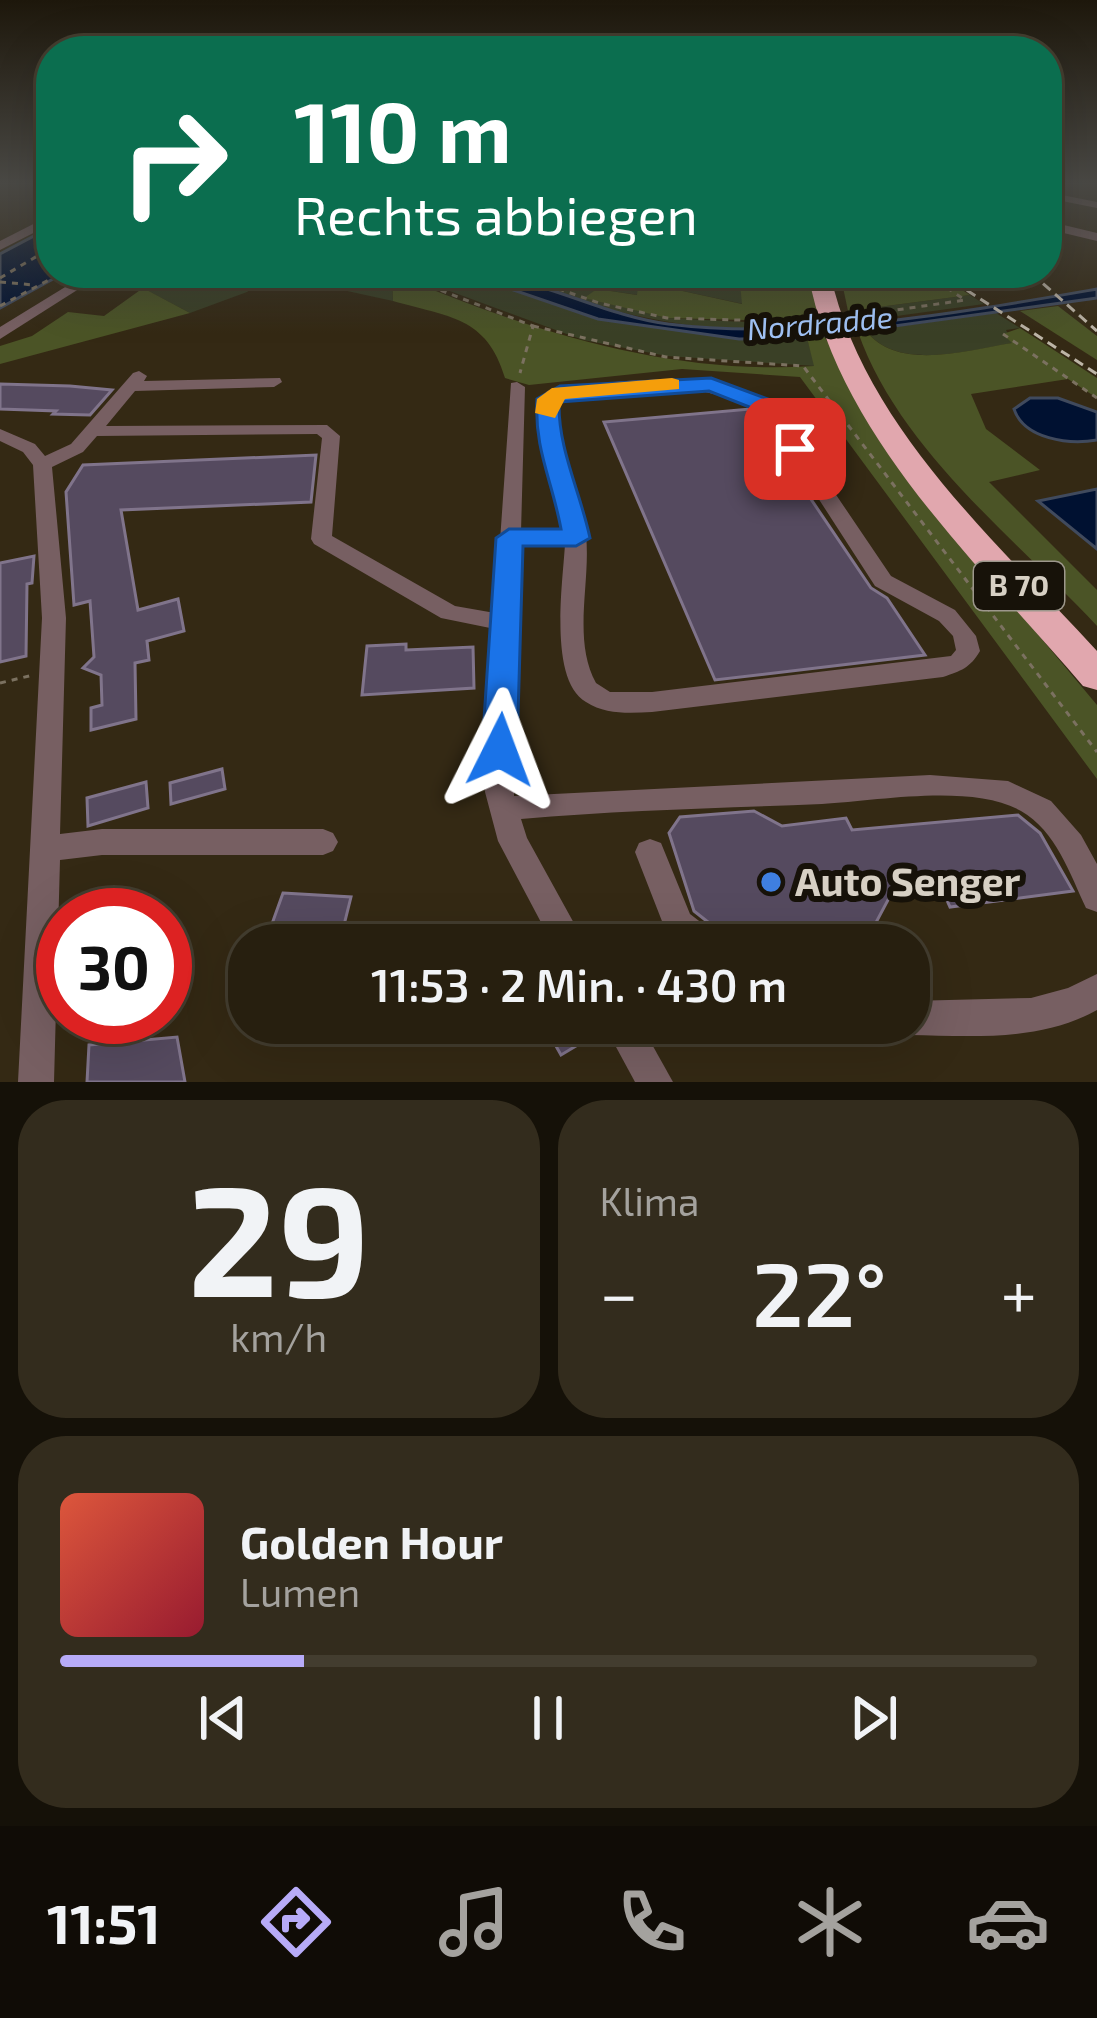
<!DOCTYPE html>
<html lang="de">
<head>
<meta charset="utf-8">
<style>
  :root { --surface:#271f0f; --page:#332c1d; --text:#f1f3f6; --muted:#a4a29e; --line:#433d2f; --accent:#b7abf8 }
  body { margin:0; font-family:"Exo 2",sans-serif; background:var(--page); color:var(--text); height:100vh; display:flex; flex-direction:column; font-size:45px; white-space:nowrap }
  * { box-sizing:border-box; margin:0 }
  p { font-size:39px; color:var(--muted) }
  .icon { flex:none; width:66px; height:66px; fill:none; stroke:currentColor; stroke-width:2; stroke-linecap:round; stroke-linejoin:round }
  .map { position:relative; height:1082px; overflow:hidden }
  .sheet { display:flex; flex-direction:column; gap:18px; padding:18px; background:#151108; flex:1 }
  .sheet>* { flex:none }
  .guide { position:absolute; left:36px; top:36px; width:1026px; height:252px; border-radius:48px; box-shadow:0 12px 48px #0002,0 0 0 3px var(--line); background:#0b6e4f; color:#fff; overflow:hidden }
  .speed { position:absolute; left:36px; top:888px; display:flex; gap:24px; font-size:60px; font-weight:700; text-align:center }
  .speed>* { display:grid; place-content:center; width:156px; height:156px; border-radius:50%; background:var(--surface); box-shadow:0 12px 48px #0002,0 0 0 3px var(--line); line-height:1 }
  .speed .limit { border:18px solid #d22; background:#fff; color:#111 }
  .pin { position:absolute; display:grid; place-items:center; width:102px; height:102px; color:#fff; margin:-51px; border-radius:24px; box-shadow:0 6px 18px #0006 }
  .me { position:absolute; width:132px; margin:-66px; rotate:3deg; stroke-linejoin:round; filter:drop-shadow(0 0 9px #0008) }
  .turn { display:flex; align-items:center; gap:42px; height:252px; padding:0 60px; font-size:54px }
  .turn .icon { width:156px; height:156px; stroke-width:2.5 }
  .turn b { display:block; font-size:84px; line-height:102px }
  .big { font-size:90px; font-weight:600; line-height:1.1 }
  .sheet .tile { flex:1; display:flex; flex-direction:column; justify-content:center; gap:18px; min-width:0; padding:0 42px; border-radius:48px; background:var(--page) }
  .sheet .dial { align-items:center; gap:0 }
  .dial b { font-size:156px; line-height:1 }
  .song { display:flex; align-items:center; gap:36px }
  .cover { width:144px; height:144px; border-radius:18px; background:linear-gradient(135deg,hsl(10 70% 55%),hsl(350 70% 35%)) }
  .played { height:12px; border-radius:6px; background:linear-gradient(90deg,var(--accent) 25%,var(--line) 25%) }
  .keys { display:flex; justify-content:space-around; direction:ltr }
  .heat { display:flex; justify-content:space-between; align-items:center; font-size:66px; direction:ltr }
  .sheet .tiles { flex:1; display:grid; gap:18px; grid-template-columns:1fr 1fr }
  .tile:last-child { grid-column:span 2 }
  .trip { position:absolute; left:228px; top:924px; width:702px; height:120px; border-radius:48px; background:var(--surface); box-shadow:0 12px 48px #0002,0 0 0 3px var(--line); font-weight:600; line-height:120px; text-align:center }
  .tab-bar { display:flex; height:192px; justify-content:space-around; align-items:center; background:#100c06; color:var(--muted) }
  .tab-bar .icon { width:84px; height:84px }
  .tab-bar .current { color:var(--accent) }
  .tab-bar b { font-size:54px; color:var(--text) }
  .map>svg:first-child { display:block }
  .green { fill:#3a4026 }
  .forest { fill:#4b5426 }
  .water { fill:#001131; stroke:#404a5d; stroke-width:3 }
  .building { fill:#554a5f; stroke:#80748b; stroke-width:3 }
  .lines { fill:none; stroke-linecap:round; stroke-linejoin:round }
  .path { stroke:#7b7160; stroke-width:3; stroke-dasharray:6 6; stroke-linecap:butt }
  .minor { fill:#775f62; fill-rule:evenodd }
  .highway { fill:#e1a7ae; fill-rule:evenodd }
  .rail { stroke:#bdb5a7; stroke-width:3; stroke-dasharray:10 6; stroke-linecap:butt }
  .route { fill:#1a73e8; stroke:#114b97; stroke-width:3 }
  .slow { fill:#f59e0b }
  .shop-dot { fill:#3f7fe0; stroke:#171209; stroke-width:4.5 }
  .labels { text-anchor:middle; stroke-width:12; stroke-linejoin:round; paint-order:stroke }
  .far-water-label { font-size:30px; font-style:italic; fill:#a1c3f5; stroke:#171209 }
  .shield { fill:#171209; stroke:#9d978c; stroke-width:3 }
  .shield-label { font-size:30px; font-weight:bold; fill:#d7d0c4 }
  .near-poi-label { font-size:39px; font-weight:bold; fill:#d7d0c4; stroke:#171209; text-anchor:start }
</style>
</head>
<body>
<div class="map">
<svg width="1097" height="1082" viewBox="0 0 1097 1082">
  <rect width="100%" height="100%" fill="#342914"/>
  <g class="green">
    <path d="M114,273H392L393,301L269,274L247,292L190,313Z"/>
    <path d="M401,273H464L598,319L739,339L807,338L815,366L667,356L583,340Z"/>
    <path d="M491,273L535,280L540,273H640L638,295L597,289L586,298L667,318L824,326C706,341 601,311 491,273Z"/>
    <path d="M655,273H739L743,304L655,285Z"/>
    <path d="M970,295L984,304L853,322L848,311Z"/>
    <path d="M996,313L1020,328L1006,330L1013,343C970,350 898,372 866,331Z"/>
  </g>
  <g class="forest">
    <path d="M392,273C526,330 669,376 814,366L807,338L824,336L932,508L1097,705V779L800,377L682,369L529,385L505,378C487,316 448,317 393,301Z"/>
    <path d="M640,273H655V285L742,304L739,273H810L822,322L667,318L584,298L597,289L637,295Z"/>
    <path d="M840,273H936L970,295L848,311Z"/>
    <path d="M143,288L190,313L0,364V346L32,336L68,312L104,316Z"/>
    <path d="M1058,306L1097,336V360L1020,311Z"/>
    <path d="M1020,328L1097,378V398L1068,379L971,394L986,429L1040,470L989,482L1097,590V626C1014,537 899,449 858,332L866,331C898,372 968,350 1012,343L1003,334Z"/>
  </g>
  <g class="water">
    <path d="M51,227V273H64L0,308V254Z"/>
    <path d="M464,273C533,273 599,315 668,324C802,341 964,312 1097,289V298L807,338L739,339L598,319Z"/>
    <path d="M1030,398H1058L1097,412V440C1069,445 1024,439 1014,409Z"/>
    <path d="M1097,489V549L1038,501Z"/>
  </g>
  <g class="building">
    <path d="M0,384L70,386L112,390L90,415L53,414L56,411L0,409Z"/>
    <path d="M750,409L871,588L887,598L925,655L715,680L604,422Z"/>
    <path d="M316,455L311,502L121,510L138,610L178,599L184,631L147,641L149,660L135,663L136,719L91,730V708L102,705L101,675L83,668L94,657L90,601L74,605L66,492L83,465Z"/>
    <path d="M34,556L32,583L27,584L26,656L0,662V563Z"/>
    <path d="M406,644V650L473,647L474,688L362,695L367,646Z"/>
    <path d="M222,769L225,789L171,804L170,783Z"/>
    <path d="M146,782L148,808L88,826L87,798Z"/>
    <path d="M754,811L782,826L846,818L852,830L1018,815L1040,833L1073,891L950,907L942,889L889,898L864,945H737L694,911L669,833L680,817Z"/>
    <path d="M283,893L351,897L339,945H294L296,936L268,935Z"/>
    <path d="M543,1023H576L586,1040L561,1055Z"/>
    <path d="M177,1037L185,1082H87L89,1045Z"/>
  </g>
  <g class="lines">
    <g class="path">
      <path d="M396,273L533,326L520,373"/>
      <path d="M513,273L599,303L667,318L810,322"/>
      <path d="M0,278L39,255"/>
      <path d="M0,282L34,285"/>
      <path d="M0,306L62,273"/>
      <path d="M862,315L965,300L925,273"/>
      <path d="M533,326L666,357L803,366L1097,752"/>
      <path d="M1003,334L1097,398"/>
      <path d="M0,683L33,675"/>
    </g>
    <g class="minor">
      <path d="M1047,192L1097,202V208L1047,198Z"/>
      <path d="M51,215V224L0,250V241Z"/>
      <path d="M1047,221L1097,233V241L1047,229Z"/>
      <path d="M1047,245L1053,249L1057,260L1047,259Z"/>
      <path d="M88,273H104L0,339V327Z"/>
      <path d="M139,371L147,376L144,381L280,378L282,382L274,387L135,391L106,426L327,425L340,436L332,536L455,606L495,613L511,383L517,382L525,387L521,532H565L539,425V409L547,391C609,380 728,366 778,409L891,576L955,610L976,636L980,651C970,668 961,671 943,677L652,712C630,713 606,715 586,702C548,680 563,582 565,544H521L514,796L930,775L1008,781L1051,801L1081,835L1097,864V912L1086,908C1070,874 1056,831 1021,811C972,783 877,801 822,804C722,808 621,810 521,819L527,838L586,945H553L498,841L485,792L495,629L441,618L314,544L311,539L322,438L317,434L97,436L83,452L52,467L66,618L60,834L102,829H323L333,833L338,842L333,851L323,855H102L60,860L54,1082H18L42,618L33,465L23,452L0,441V429L35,444L45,456L71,444L133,373ZM689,388L750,403L765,416L875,586L939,621L953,636L956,650L951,656L652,692H610L596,683C572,639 591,583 586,535C581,491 545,444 560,399Z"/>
      <path d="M650,839L661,843L690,914L716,934L721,945H680L667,934L635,852L639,843Z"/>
      <path d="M1097,974V1010C1040,1042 972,1036 909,1035L897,1030L894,1023H909V1001L1031,998L1068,988Z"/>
      <path d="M603,1023H640L673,1082H635Z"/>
    </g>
    <path class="highway" d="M808,273H830C863,425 995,540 1097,651V690L1083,686C980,565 837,435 808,273Z"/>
    <g class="rail">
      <path d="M940,273L1097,374"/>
      <path d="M1031,273L1097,331"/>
    </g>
  </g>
  <linearGradient id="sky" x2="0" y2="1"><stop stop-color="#1d170b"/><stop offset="0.55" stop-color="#4a4945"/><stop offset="1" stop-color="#4a4945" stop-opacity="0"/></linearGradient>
  <rect width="1097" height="333" fill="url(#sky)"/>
  <path class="route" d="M711,378L773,401L807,449L787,454L757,410L709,391L559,402C558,449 580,491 590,538L576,546H523L517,750L512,759H487L482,750L496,538L509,529H561C552,480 534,449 537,399L560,386Z"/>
  <path class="slow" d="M672,378L679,380V389L565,399L555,418L535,413L537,399L552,388Z"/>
  <circle class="shop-dot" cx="771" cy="882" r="12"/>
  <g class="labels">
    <g class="far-water-label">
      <text transform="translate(820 324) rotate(-5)" y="10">Nordradde</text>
    </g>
    <rect class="shield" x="974" y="562" width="90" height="48" rx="9"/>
    <g class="shield-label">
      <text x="1019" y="596">B 70</text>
    </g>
    <g class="near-poi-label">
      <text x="795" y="896">Auto Senger</text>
    </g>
  </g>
</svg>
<div class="speed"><div class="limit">30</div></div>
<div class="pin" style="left:795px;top:449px;background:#d93025"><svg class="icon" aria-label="arrive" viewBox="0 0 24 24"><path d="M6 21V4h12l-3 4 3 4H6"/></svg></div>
<svg class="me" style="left:500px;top:750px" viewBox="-20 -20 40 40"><path d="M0-17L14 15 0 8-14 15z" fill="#1a73e8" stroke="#fff" stroke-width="4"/></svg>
<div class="trip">11:53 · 2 Min. · 430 m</div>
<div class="guide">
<div class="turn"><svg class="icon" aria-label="right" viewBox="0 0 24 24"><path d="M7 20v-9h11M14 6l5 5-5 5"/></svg><div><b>110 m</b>Rechts abbiegen</div></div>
</div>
</div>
<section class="sheet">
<div class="tiles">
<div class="tile dial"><b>29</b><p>km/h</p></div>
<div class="tile"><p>Klima</p>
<div class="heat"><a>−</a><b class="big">22°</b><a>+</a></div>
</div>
<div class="tile">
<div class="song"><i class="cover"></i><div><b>Golden Hour</b><p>Lumen</p></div></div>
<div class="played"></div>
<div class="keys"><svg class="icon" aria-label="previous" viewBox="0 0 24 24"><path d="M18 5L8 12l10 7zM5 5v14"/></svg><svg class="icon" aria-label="pause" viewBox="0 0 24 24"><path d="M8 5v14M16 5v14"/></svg><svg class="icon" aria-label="next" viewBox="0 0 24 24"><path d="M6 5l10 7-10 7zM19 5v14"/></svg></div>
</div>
</div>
</section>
<nav class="tab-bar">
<b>11:51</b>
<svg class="icon current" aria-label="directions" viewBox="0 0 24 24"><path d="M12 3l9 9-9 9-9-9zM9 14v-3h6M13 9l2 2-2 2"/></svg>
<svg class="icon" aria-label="music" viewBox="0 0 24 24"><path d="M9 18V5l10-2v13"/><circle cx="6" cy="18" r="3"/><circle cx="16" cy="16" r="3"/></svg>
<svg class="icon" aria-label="phone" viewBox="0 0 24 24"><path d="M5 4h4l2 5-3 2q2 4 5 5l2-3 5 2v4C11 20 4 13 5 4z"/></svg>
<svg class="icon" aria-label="climate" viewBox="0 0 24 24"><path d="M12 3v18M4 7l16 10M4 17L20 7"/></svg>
<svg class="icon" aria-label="car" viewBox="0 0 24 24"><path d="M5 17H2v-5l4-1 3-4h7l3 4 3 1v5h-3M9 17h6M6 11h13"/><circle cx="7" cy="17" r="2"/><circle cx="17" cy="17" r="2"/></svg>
</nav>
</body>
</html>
